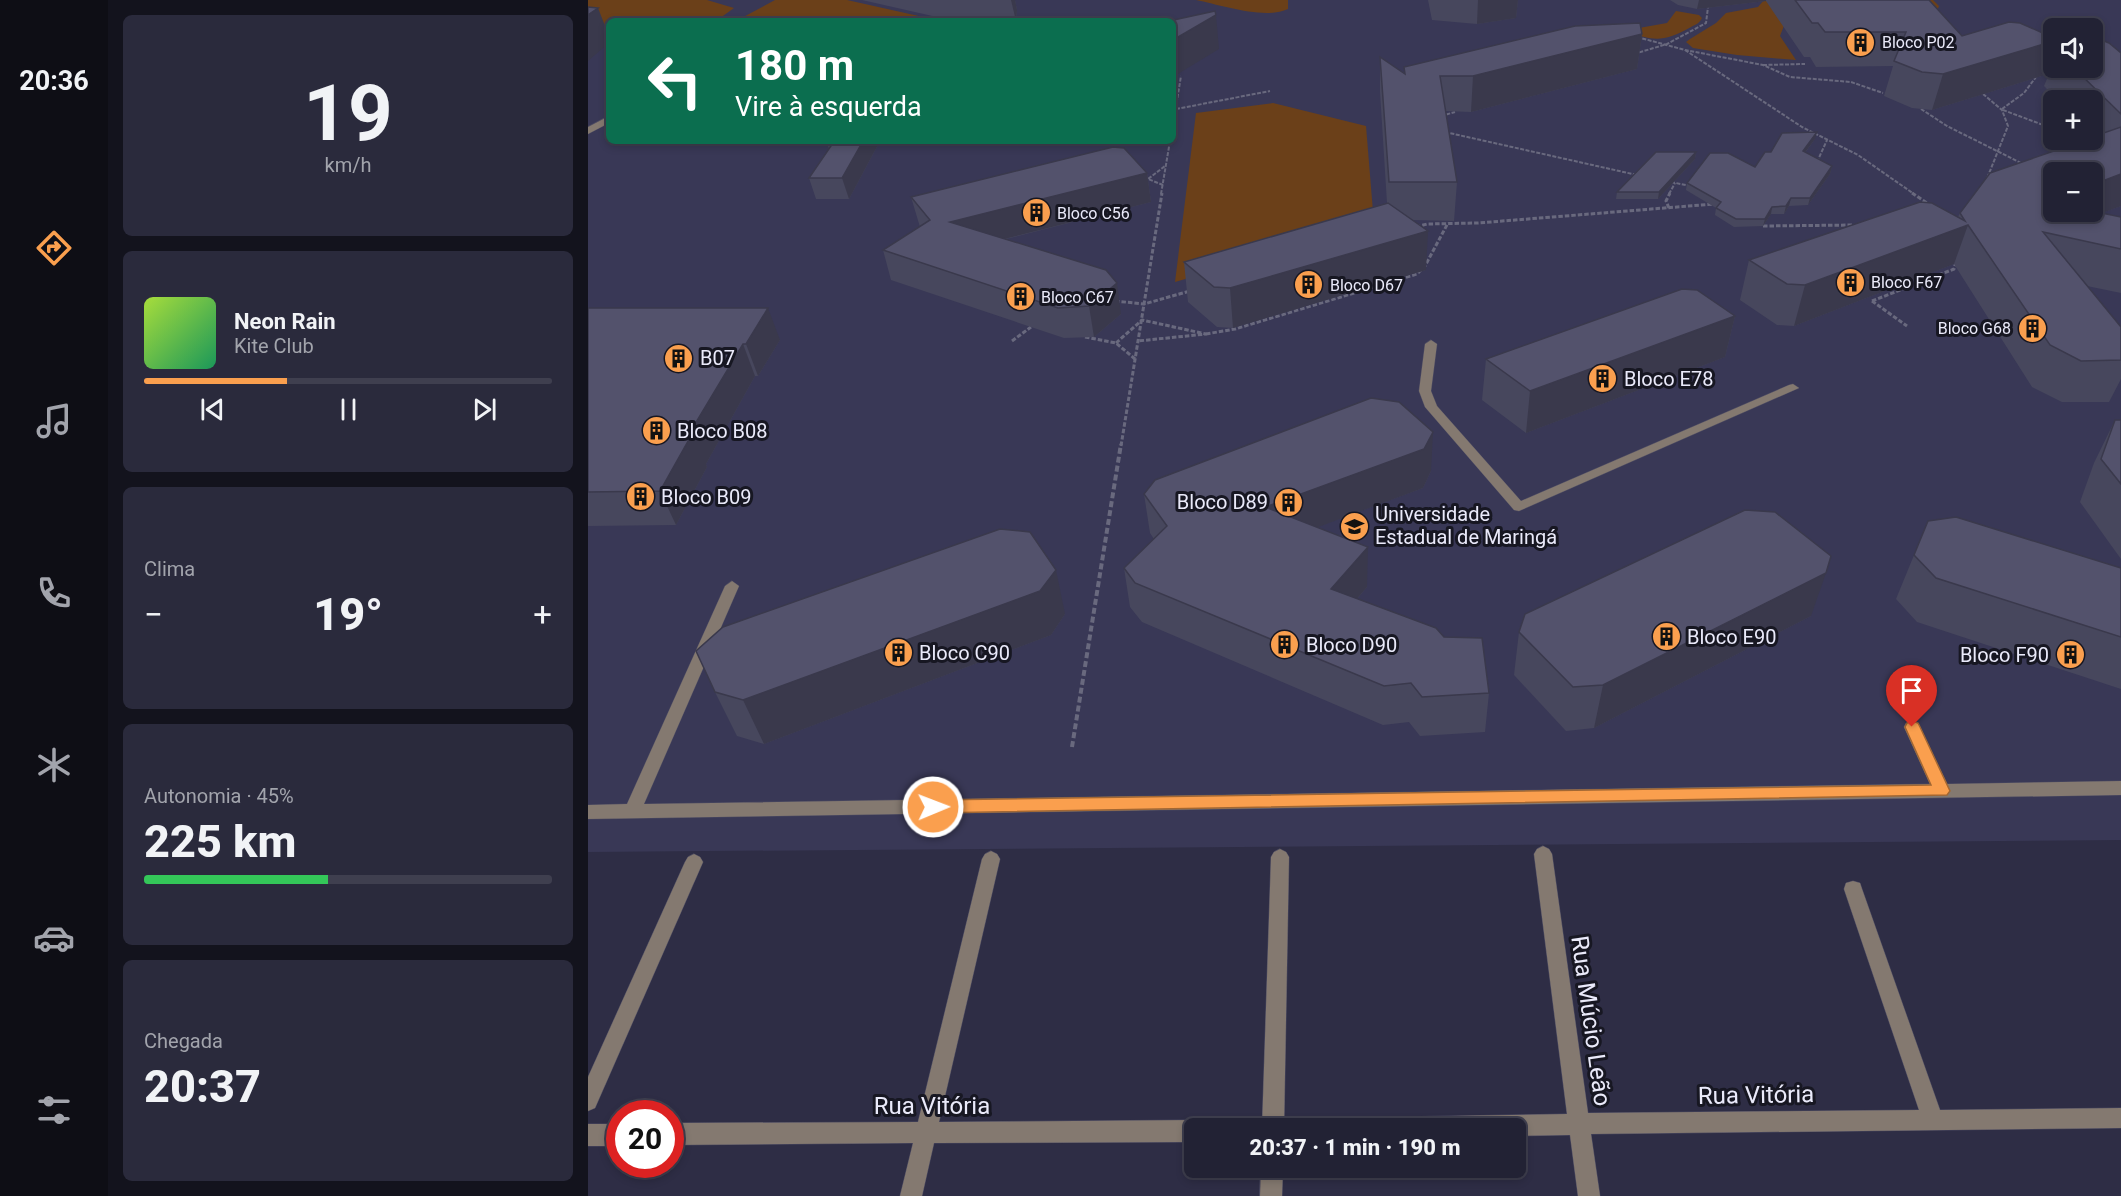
<!DOCTYPE html>
<html lang="pt">
<head>
<meta charset="utf-8">
<style>
  :root { --surface:#222234; --page:#2a2a3c; --text:#f1f3f6; --muted:#a2a4ac; --line:#3f3f4f; --accent:#fa9f4e }
  body { margin:0; font-family:Roboto,sans-serif; background:var(--page); color:var(--text); height:100vh; display:flex; flex-direction:column; font-size:22px; white-space:nowrap }
  * { box-sizing:border-box; margin:0 }
  p { font-size:20px; color:var(--muted) }
  .icon { flex:none; width:33px; height:33px; fill:none; stroke:currentColor; stroke-width:2; stroke-linecap:round; stroke-linejoin:round }
  .map { position:relative; flex:1; overflow:hidden }
  .sheet { display:flex; flex-direction:column; gap:15px; padding:15px; background:#13131d; width:480px }
  .sheet>* { flex:none }
  .guide { position:absolute; left:18px; top:18px; width:570px; height:126px; border-radius:9px; box-shadow:0 3px 9px #0003,0 0 0 2px var(--line); background:#0b6e4f; color:#fff; overflow:hidden }
  .controls { position:absolute; left:1455px; top:18px; display:grid; gap:12px }
  .controls a { display:grid; place-items:center; width:60px; height:60px; border-radius:9px; background:var(--surface); box-shadow:0 3px 9px #0003,0 0 0 2px var(--line); font-size:30px }
  .speed { position:absolute; left:18px; top:1100px; display:flex; gap:12px; font-size:30px; font-weight:700; text-align:center }
  .speed>* { display:grid; place-content:center; width:78px; height:78px; border-radius:50%; background:var(--surface); box-shadow:0 3px 9px #0003,0 0 0 2px var(--line); line-height:1 }
  .speed .limit { border:9px solid #d22; background:#fff; color:#111 }
  .pin { position:absolute; display:grid; place-items:center; width:51px; height:51px; color:#fff; margin:-62px -26px; border-radius:50% 50% 50% 0; rotate:-45deg; box-shadow:0 0 6px #0007 }
  .pin .icon { rotate:45deg }
  .me { position:absolute; width:66px; margin:-33px; rotate:89deg; stroke-linejoin:round; filter:drop-shadow(0 0 4px #0008) }
  .turn { display:flex; align-items:center; gap:21px; height:126px; padding:0 30px; font-size:27px }
  .turn .icon { width:78px; height:78px; stroke-width:2.5 }
  .turn b { display:block; font-size:42px; line-height:51px }
  .big { font-size:45px; font-weight:800; line-height:1.1 }
  .sheet .card { flex:1; display:flex; flex-direction:column; justify-content:center; gap:9px; min-width:0; padding:0 21px; border-radius:9px; background:var(--page) }
  .sheet .dial { align-items:center; gap:0 }
  .dial b { font-size:78px; line-height:1 }
  .song { display:flex; align-items:center; gap:18px }
  .cover { width:72px; height:72px; border-radius:9px; background:linear-gradient(135deg,hsl(80 70% 55%),hsl(150 70% 35%)) }
  .played { height:6px; border-radius:3px; background:linear-gradient(90deg,var(--accent) 35%,var(--line) 35%) }
  .keys { display:flex; justify-content:space-around; direction:ltr }
  .heat { display:flex; justify-content:space-between; align-items:center; font-size:33px; direction:ltr }
  .charge { height:9px; border-radius:4px; background:linear-gradient(90deg,#34c759 45%,var(--line) 0) }
  .trip { position:absolute; left:596px; top:1118px; width:342px; height:60px; border-radius:9px; background:var(--surface); box-shadow:0 3px 9px #0003,0 0 0 2px var(--line); font-weight:800; line-height:60px; text-align:center }
  main { display:flex; flex:1; min-height:0 }
  .tab-bar { display:flex; flex-direction:column; width:108px; justify-content:space-around; align-items:center; background:#0e0e15; color:var(--muted) }
  .tab-bar .icon { width:42px; height:42px }
  .tab-bar .active { color:var(--accent) }
  .tab-bar b { font-size:27px; color:var(--text) }
  .map>svg:first-child { display:block }
  .built { fill:#393856; fill-rule:evenodd }
  .green { fill:#6b4019 }
  .lines { fill:none; stroke-linecap:round; stroke-linejoin:round }
  .minor-casing { stroke:#4c4b62; stroke-width:1 }
  .path-far2 { stroke:#69697e; stroke-width:2; stroke-dasharray:4 1.5; stroke-linecap:butt }
  .path-far1 { stroke:#69697e; stroke-width:3; stroke-dasharray:4.5 2; stroke-linecap:butt }
  .path { stroke:#69697e; stroke-width:4; stroke-dasharray:6 3; stroke-linecap:butt }
  .minor { fill:#847970; fill-rule:evenodd }
  .wall { fill:#47475d }
  .shaded-wall { fill:#3a394c }
  .building { fill:#53526c; stroke:#3a394c; stroke-width:1.5 }
  .route { fill:#fa9f4e; stroke:#a26733; stroke-width:1.5 }
  .labels { text-anchor:middle; stroke-width:6; stroke-linejoin:round; paint-order:stroke }
  .far-poi-label { font-size:16px; fill:#eaeafa; stroke:#171722; text-anchor:start }
  .poi-label { font-size:20px; fill:#eaeafa; stroke:#171722; text-anchor:start }
  .near-street-label { font-size:24px; fill:#eaeafa; stroke:#171722 }
</style>
</head>
<body>
<main>
<nav class="tab-bar">
<b>20:36</b>
<svg class="icon active" aria-label="directions" viewBox="0 0 24 24"><path d="M12 3l9 9-9 9-9-9zM9 14v-3h6M13 9l2 2-2 2"/></svg>
<svg class="icon" aria-label="music" viewBox="0 0 24 24"><path d="M9 18V5l10-2v13"/><circle cx="6" cy="18" r="3"/><circle cx="16" cy="16" r="3"/></svg>
<svg class="icon" aria-label="phone" viewBox="0 0 24 24"><path d="M5 4h4l2 5-3 2q2 4 5 5l2-3 5 2v4C11 20 4 13 5 4z"/></svg>
<svg class="icon" aria-label="climate" viewBox="0 0 24 24"><path d="M12 3v18M4 7l16 10M4 17L20 7"/></svg>
<svg class="icon" aria-label="car" viewBox="0 0 24 24"><path d="M5 17H2v-5l4-1 3-4h7l3 4 3 1v5h-3M9 17h6M6 11h13"/><circle cx="7" cy="17" r="2"/><circle cx="17" cy="17" r="2"/></svg>
<svg class="icon" aria-label="filters" viewBox="0 0 24 24"><path d="M4 7h16M4 17h16"/><circle cx="9" cy="7" r="2"/><circle cx="15" cy="17" r="2"/></svg>
</nav>
<section class="sheet">
<div class="card dial"><b>19</b><p>km/h</p></div>
<div class="card">
<div class="song"><i class="cover"></i><div><b>Neon Rain</b><p>Kite Club</p></div></div>
<div class="played"></div>
<div class="keys"><svg class="icon" aria-label="previous" viewBox="0 0 24 24"><path d="M18 5L8 12l10 7zM5 5v14"/></svg><svg class="icon" aria-label="pause" viewBox="0 0 24 24"><path d="M8 5v14M16 5v14"/></svg><svg class="icon" aria-label="next" viewBox="0 0 24 24"><path d="M6 5l10 7-10 7zM19 5v14"/></svg></div>
</div>
<div class="card"><p>Clima</p>
<div class="heat"><a>−</a><b class="big">19°</b><a>+</a></div>
</div>
<div class="card"><p>Autonomia · 45%</p><b class="big">225 km</b><div class="charge"></div></div>
<div class="card"><p>Chegada</p><b class="big">20:37</b></div>
</section>
<div class="map">
<svg width="1533" height="1196" viewBox="0 0 1533 1196">
  <rect width="100%" height="100%" fill="#2e2d45"/>
  <path class="built" d="M0,0H1533V840L0,852ZM21,21H585V141H21ZM1466,28H1504V68H1466ZM1466,100H1504V140H1466ZM1466,172H1504V212H1466Z"/>
  <g class="green">
    <path d="M0,0H119L146,8L128,21H21V39L0,37Z"/>
    <path d="M187,0H259L353,21H148Z"/>
    <path d="M608,0H700V9C677,20 633,5 608,0Z"/>
    <path d="M1176,0H1345L1351,6L1348,13L1197,23L1192,36L1208,60L1149,55L1105,48L1098,42L1102,39L1128,23L1138,13L1170,7Z"/>
    <path d="M1088,11L1111,15L1114,18C1111,24 1108,24 1103,27C1072,44 1067,40 1034,31L1079,23Z"/>
    <path d="M685,103L778,126L786,224L587,282L608,113Z"/>
  </g>
  <g class="lines">
    <defs>
      <g id="minor">
        <path d="M21,116V123L0,134V127Z"/>
        <path d="M843,340L849,344L843,391L849,406L933,501L1201,385L1205,384L1211,388L931,511L926,510L837,407L831,391L837,344Z"/>
        <path d="M144,581L151,586L56,804L1342,784L1316,727L1318,723L1324,721L1330,723L1359,784L1533,781V795L0,819V805L39,804L137,586Z"/>
        <path d="M955,846L961,849L964,854L1000,1113L1331,1110L1256,889L1258,883L1265,881L1272,883L1274,889L1352,1110L1533,1108V1128L1003,1134L1012,1196H990L982,1135L927,1136V1128H793L796,1121L804,1117L979,1114L946,854L949,849Z"/>
        <path d="M692,849L698,852L701,857L696,1128H674L683,857L686,852Z"/>
        <path d="M403,851L409,854L412,859L351,1122L606,1120L614,1123L615,1128H606V1142L346,1143L334,1196H312L325,1143L82,1145V1123L330,1122L394,859L397,854Z"/>
        <path d="M106,854L112,857L115,862L7,1108L0,1111V1077L97,862L100,857Z"/>
        <rect x="0" y="1124" width="32" height="22"/>
        <path d="M673,1167H695L694,1196H672Z"/>
      </g>
    </defs>
    <use href="#minor" class="minor-casing"/>
    <g class="path-far2">
      <path d="M1049,37L1097,50L1175,65L1202,77L1263,82L1295,93"/>
      <path d="M1504,37L1512,34"/>
      <path d="M1097,50L1214,127L1270,155L1326,194"/>
      <path d="M1046,54L1079,44L1118,23L1120,7"/>
      <path d="M1175,65L1217,64"/>
      <path d="M1395,94L1414,110L1420,126L1398,181"/>
      <path d="M588,109L682,91"/>
      <path d="M1333,109L1359,126L1435,164"/>
      <path d="M1414,109L1436,93L1448,77"/>
      <path d="M1415,110L1466,129"/>
      <path d="M853,116L867,112"/>
      <path d="M585,125L593,76"/>
      <path d="M857,132L1049,175"/>
      <path d="M1229,162L1239,140"/>
      <path d="M1083,182L1102,186"/>
      <path d="M575,185L560,179L577,166"/>
      <path d="M573,194L582,141"/>
      <path d="M1081,194L1087,183"/>
    </g>
    <g class="path-far1">
      <path d="M1324,193L1342,205"/>
      <path d="M1081,208L1078,201L1082,193"/>
      <path d="M1175,226L1266,225"/>
      <path d="M828,227L839,224L890,223L1126,204"/>
      <path d="M527,301L556,304L602,291"/>
      <path d="M1284,301L1366,269L1368,261"/>
      <path d="M1284,301L1319,326"/>
      <path d="M618,334L647,329L829,274L837,266L860,223"/>
      <path d="M497,337L528,343L547,359"/>
      <path d="M424,341L443,327"/>
      <path d="M528,343L554,320L618,334L550,341"/>
      <path d="M533,446L574,193"/>
    </g>
    <path class="path" d="M484,747L533,444"/>
    <use href="#minor" class="minor"/>
  </g>
  <g class="wall">
    <path d="M274,0H427L429,10L428,21L362,20Z"/>
    <path d="M840,0H930L928,18L889,24L844,20Z"/>
    <path d="M1082,0H1341L1374,36L1466,38V52L1457,75L1344,110L1324,108L1296,96L1305,66L1228,67L1222,57H1216L1178,1L1109,9L1090,5Z"/>
    <path d="M1054,34L1049,69L883,112L857,111L869,182L866,221L825,220L838,270L645,328L629,327L600,302L596,262L799,203L792,92V57L816,73V67Z"/>
    <path d="M1533,53V206L1514,213L1533,217V293L1499,286L1533,327V379L1521,402H1474L1444,387L1366,264L1206,326L1189,325L1152,300L1161,260L1370,217L1372,213L1504,137V100H1470L1456,86L1466,62V68H1504Z"/>
    <path d="M1227,139L1217,153L1244,166L1242,174L1220,205L1201,206L1196,214H1183L1175,226L1146,227L1127,215L1128,208L1098,190L1099,183L1167,167L1183,152Z"/>
    <path d="M292,141L261,199H228L221,178L241,149L239,143Z"/>
    <path d="M1108,152L1107,159L1070,199H1028L1029,192Z"/>
    <path d="M559,173L563,202L418,239L533,314L506,337L476,338L303,280L295,250L332,227L323,197Z"/>
    <path d="M0,308L192,340L170,376H167L118,464L119,467L88,525L0,526Z"/>
    <path d="M1147,316L1137,357L938,433L894,400L898,359Z"/>
    <path d="M1527,420H1533V559L1492,502L1506,463Z"/>
    <path d="M843,471L835,488L729,527L779,587L769,599L901,693L897,732L832,736L821,722L795,725L554,622L542,607L536,568L566,539L562,533L556,494Z"/>
    <path d="M1340,521L1533,568V689L1329,622L1308,599Z"/>
    <path d="M477,614L463,635L176,744L149,736L127,692Z"/>
    <path d="M1223,616L1006,728L978,731L926,675L931,632Z"/>
  </g>
  <g class="shaded-wall">
    <path d="M423,0H427L429,10L428,21Z"/>
    <path d="M890,0H930L928,18L889,24Z"/>
    <path d="M1111,0H1178V1L1109,9Z"/>
    <path d="M10,8L21,36V43L0,61V15Z"/>
    <path d="M628,15L631,49L585,77V40Z"/>
    <path d="M1054,34L1049,69L883,112L885,76Z"/>
    <path d="M1466,41V52L1457,75L1344,110L1355,74Z"/>
    <path d="M1229,132L1227,139L1213,158L1215,151Z"/>
    <path d="M275,141H292L261,199L254,178Z"/>
    <path d="M1108,152L1107,159L1070,199L1071,192Z"/>
    <path d="M1244,166L1242,174L1220,205L1222,198Z"/>
    <path d="M559,173L563,202L369,251L362,222Z"/>
    <path d="M1533,174V206L1461,233L1457,202L1466,199V212H1504V185Z"/>
    <path d="M1203,198L1201,206L1196,214L1198,206Z"/>
    <path d="M1184,207L1183,214L1175,226L1177,219Z"/>
    <path d="M1380,225L1366,264L1206,326L1217,285Z"/>
    <path d="M840,231L838,270L645,328L642,288Z"/>
    <path d="M529,283L533,314L506,337L501,306Z"/>
    <path d="M180,308L192,340L170,376L158,344Z"/>
    <path d="M1147,316L1137,357L938,433L942,391Z"/>
    <path d="M155,344L167,376L118,464L119,467L88,525L72,491L101,434Z"/>
    <path d="M845,432L843,471L835,488L679,546L677,507Z"/>
    <path d="M780,547L779,587L744,628L743,589Z"/>
    <path d="M468,570L477,614L463,635L176,744L155,700Z"/>
    <path d="M1238,573L1223,616L1006,728L1015,685Z"/>
  </g>
  <g class="building">
    <path d="M1207,0H1341L1374,36L1421,22L1432,23L1466,38V41L1355,74L1334,72L1306,61L1318,32H1237L1230,23H1224Z"/>
    <path d="M0,7L10,8L0,15Z"/>
    <path d="M627,11L628,15L585,40V21H581Z"/>
    <path d="M1052,23L1054,34L885,76H852L869,182H801L792,57L817,74L816,67L987,26Z"/>
    <path d="M1504,36L1521,43L1533,53V114L1486,68H1504Z"/>
    <path d="M1533,127V174L1504,185V172H1466V199L1457,202L1466,204V212L1504,211L1533,217V249L1455,232L1533,327V360L1493,361L1462,345L1380,225L1217,285L1199,284L1161,260L1332,202L1344,203L1377,221L1372,213L1402,173L1498,140H1504V137Z"/>
    <path d="M1229,132L1215,151L1244,166L1222,198H1203L1198,206L1184,207L1177,219H1148L1128,208L1133,202L1099,183L1122,153H1140L1167,167L1177,152H1183L1194,133Z"/>
    <path d="M240,141H275L254,178H221L245,143H239Z"/>
    <path d="M525,147L536,148L559,173L362,222L518,270L529,283L501,306L470,308L295,250L342,220L323,197Z"/>
    <path d="M1068,152H1108L1071,192H1029Z"/>
    <path d="M800,203L840,231L642,288L626,287L596,262Z"/>
    <path d="M1094,289L1109,290L1147,316L942,391L898,359Z"/>
    <path d="M0,308H180L158,344H155L101,434H104L72,491L0,492Z"/>
    <path d="M783,398L811,402L845,432L836,449L677,507L780,547L743,589L848,628L856,637L894,638L901,693L834,697L823,683L796,686L547,583L536,568L579,526L556,494L567,480Z"/>
    <path d="M1527,420H1533V484L1513,459Z"/>
    <path d="M1157,510L1187,512L1243,556L1238,573L1015,685L985,687L931,632L937,614Z"/>
    <path d="M1368,517L1533,568V637L1348,578L1326,555L1340,521Z"/>
    <path d="M412,529L442,532L468,570L452,591L155,700L127,692L108,651L135,627Z"/>
  </g>
  <path class="route" d="M1324,721L1330,723L1332,727L1362,791L1359,795L345,813L340,811L337,807L340,802L345,800L1343,785L1317,727L1319,723Z"/>
  <defs>
    <symbol id="building-disc" viewBox="-11 -11 22 22"><circle r="9.5" fill="#fa9f4e" stroke="#171722"/><path d="M-4-6H4V6H1V3H-1V6H-4ZM-2.5-4.3h1.7v1.8h-1.7ZM.8-4.3h1.7v1.8H.8ZM-2.5-1h1.7V.8h-1.7ZM.8-1h1.7V.8H.8Z" fill="#111"/></symbol>
    <symbol id="university-disc" viewBox="-11 -11 22 22"><circle r="9.5" fill="#fa9f4e" stroke="#171722"/><path d="M0-5L7-2L0 1L-7-2ZM-4 1L0 2.5L4 1V4Q0 6-4 4Z" fill="#111"/></symbol>
  </defs>
  <g fill-rule="evenodd">
    <use href="#building-disc" x="1256" y="26" width="33" height="33"/>
    <use href="#building-disc" x="432" y="196" width="33" height="33"/>
    <use href="#building-disc" x="1246" y="266" width="33" height="33"/>
    <use href="#building-disc" x="704" y="268" width="33" height="33"/>
    <use href="#building-disc" x="416" y="280" width="33" height="33"/>
    <use href="#building-disc" x="1428" y="312" width="33" height="33"/>
    <use href="#building-disc" x="74" y="342" width="33" height="33"/>
    <use href="#building-disc" x="998" y="362" width="33" height="33"/>
    <use href="#building-disc" x="52" y="414" width="33" height="33"/>
    <use href="#building-disc" x="36" y="480" width="33" height="33"/>
    <use href="#building-disc" x="684" y="486" width="33" height="33"/>
    <use href="#university-disc" x="750" y="510" width="33" height="33"/>
    <use href="#building-disc" x="1062" y="620" width="33" height="33"/>
    <use href="#building-disc" x="680" y="628" width="33" height="33"/>
    <use href="#building-disc" x="294" y="636" width="33" height="33"/>
    <use href="#building-disc" x="1466" y="638" width="33" height="33"/>
  </g>
  <g class="labels">
    <g class="far-poi-label">
      <text x="1294" y="48">Bloco P02</text>
      <text x="469" y="219">Bloco C56</text>
      <text x="1283" y="288">Bloco F67</text>
      <text x="742" y="291">Bloco D67</text>
      <text x="453" y="303">Bloco C67</text>
      <text x="1423" y="334" text-anchor="end">Bloco G68</text>
    </g>
    <g class="poi-label">
      <text x="112" y="365">B07</text>
      <text x="1036" y="386">Bloco E78</text>
      <text x="89" y="438">Bloco B08</text>
      <text x="73" y="504">Bloco B09</text>
      <text x="680" y="509" text-anchor="end">Bloco D89</text>
      <text x="787" y="521">Universidade<tspan x="787" dy="23">Estadual de Maringá</tspan></text>
      <text x="1099" y="644">Bloco E90</text>
      <text x="718" y="652">Bloco D90</text>
      <text x="331" y="660">Bloco C90</text>
      <text x="1461" y="662" text-anchor="end">Bloco F90</text>
    </g>
    <g class="near-street-label">
      <text transform="translate(1003 1021) rotate(82)" y="8">Rua Múcio Leão</text>
      <text transform="translate(1168 1095) rotate(-1)" y="8">Rua Vitória</text>
      <text x="344" y="1114">Rua Vitória</text>
    </g>
  </g>
</svg>
<div class="controls">
<a><svg class="icon" aria-label="sound" viewBox="0 0 24 24"><path d="M4 9h4l5-4v14l-5-4H4zM17 9q2 3 0 6"/></svg></a>
<a>+</a>
<a>−</a>
</div>
<div class="speed"><div class="limit">20</div></div>
<div class="pin" style="left:1324px;top:727px;background:#d93025"><svg class="icon" aria-label="arrive" viewBox="0 0 24 24"><path d="M6 21V4h12l-3 4 3 4H6"/></svg></div>
<svg class="me" style="left:345px;top:807px" viewBox="-20 -20 40 40"><circle r="17" fill="#fa9f4e" stroke="#fff" stroke-width="3"/><path d="M0-11L8 9 0 5-8 9z" fill="#fff"/></svg>
<div class="trip">20:37 · 1 min · 190 m</div>
<div class="guide">
<div class="turn"><svg class="icon" aria-label="left" viewBox="0 0 24 24"><path d="M17 20v-9H6M10 6l-5 5 5 5"/></svg><div><b>180 m</b>Vire à esquerda</div></div>
</div>
</div>
</main>
</body>
</html>
